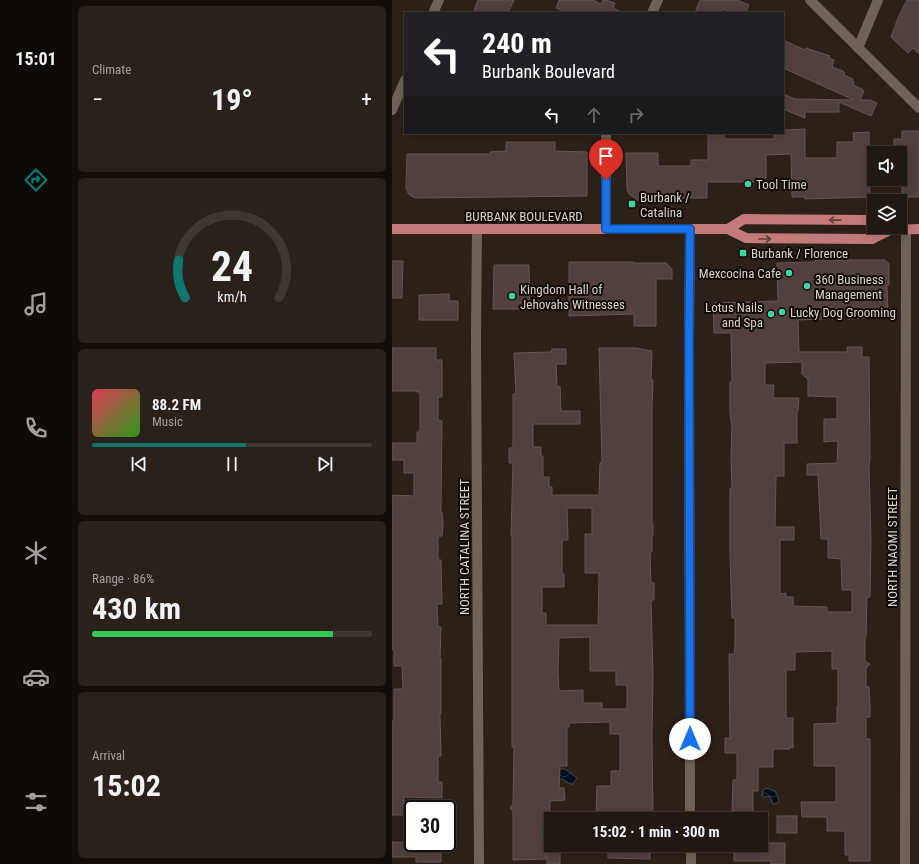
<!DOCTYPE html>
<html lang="en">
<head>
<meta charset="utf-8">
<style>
  :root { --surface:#221812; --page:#2a211b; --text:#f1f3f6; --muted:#a2a09f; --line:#3f3732; --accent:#0f766e }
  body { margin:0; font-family:"Roboto Condensed",sans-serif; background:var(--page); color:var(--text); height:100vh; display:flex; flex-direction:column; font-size:15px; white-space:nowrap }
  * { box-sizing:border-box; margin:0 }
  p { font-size:13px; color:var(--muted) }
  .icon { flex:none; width:22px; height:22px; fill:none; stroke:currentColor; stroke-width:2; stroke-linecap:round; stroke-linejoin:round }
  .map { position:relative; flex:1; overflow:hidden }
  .panel { display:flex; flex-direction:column; gap:6px; padding:6px; background:#130d0a; width:320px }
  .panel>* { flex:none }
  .guide { position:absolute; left:12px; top:12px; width:380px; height:122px; border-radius:0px; box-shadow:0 2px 10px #0003,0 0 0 1px var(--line); background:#202124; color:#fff; overflow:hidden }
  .fabs { position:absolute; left:475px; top:146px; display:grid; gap:8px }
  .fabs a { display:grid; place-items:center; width:40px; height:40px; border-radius:0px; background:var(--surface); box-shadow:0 2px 10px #0003,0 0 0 1px var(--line); font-size:20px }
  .speed { position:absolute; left:12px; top:800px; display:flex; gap:8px; font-size:20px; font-weight:700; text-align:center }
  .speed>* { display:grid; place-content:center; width:52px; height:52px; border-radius:50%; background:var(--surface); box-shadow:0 2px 10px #0003,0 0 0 1px var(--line); line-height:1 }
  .speed .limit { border:2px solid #111; border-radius:6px; background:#fff; color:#111 }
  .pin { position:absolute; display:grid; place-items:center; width:34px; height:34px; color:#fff; margin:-41px -17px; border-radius:50% 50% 50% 0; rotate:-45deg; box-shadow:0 0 4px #0007 }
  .pin .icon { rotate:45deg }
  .me { position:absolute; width:44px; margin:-22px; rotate:0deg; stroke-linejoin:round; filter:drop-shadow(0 0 3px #0008) }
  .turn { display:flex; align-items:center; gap:14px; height:84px; padding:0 12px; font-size:18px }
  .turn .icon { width:52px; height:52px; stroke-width:2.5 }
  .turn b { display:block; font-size:28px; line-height:34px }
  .lanes { display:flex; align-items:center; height:38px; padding:0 12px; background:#0003; justify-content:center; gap:20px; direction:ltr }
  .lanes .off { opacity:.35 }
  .big { font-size:30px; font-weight:700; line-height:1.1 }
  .panel .widget { flex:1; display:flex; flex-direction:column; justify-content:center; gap:6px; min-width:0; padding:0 14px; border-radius:6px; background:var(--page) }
  .panel .dial { align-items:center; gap:0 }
  .dial svg { height:104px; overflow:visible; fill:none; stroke:var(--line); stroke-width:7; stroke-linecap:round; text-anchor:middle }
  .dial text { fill:var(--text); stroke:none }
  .song { display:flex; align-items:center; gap:12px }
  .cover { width:48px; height:48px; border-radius:6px; background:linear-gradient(135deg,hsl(350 70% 55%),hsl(110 70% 35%)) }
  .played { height:4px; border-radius:2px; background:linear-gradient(90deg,var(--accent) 55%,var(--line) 55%) }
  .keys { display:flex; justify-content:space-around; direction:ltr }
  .heat { display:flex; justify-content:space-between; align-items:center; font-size:22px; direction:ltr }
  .charge { height:6px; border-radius:3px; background:linear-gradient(90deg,#34c759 86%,var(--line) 0) }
  .trip { position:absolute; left:152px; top:812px; width:224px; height:40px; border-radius:0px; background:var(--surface); box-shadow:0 2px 10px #0003,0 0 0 1px var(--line); font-weight:700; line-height:40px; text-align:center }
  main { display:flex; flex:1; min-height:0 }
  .tabs { display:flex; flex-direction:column; width:72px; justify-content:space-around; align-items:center; background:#0e0a07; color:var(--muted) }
  .tabs .icon { width:28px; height:28px }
  .tabs .on { color:var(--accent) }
  .tabs b { font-size:18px; color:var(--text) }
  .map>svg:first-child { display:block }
  .water { fill:url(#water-waves); stroke:#414a50 }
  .building { fill:#52403f; stroke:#675453; fill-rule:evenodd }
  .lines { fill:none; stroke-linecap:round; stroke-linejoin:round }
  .minor { stroke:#716258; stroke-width:10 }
  .primary { stroke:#c37b79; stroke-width:10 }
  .oneway { stroke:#613d3b }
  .route-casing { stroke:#114b97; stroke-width:10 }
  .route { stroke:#1a73e8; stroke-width:7 }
  .poi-dot { fill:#40d4a2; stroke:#110b08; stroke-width:1.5 }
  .labels { text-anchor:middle; stroke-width:4; stroke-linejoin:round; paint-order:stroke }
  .poi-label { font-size:13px; fill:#dad1cc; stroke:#110b08; text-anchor:start }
  .street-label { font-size:13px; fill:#dad1cc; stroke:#110b08 }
</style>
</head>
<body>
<main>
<nav class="tabs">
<b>15:01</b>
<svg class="icon on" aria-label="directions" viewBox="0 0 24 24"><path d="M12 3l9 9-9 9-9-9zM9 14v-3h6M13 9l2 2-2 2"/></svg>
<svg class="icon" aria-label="music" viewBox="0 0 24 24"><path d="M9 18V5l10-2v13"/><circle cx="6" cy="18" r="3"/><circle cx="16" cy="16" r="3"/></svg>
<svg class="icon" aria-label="phone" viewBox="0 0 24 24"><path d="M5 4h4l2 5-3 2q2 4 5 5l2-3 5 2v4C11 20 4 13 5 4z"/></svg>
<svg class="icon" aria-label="climate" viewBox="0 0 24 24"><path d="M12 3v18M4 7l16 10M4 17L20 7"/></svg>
<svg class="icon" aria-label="car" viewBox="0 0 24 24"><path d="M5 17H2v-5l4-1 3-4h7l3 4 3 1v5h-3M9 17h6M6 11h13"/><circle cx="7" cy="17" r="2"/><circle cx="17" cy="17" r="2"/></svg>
<svg class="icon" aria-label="filters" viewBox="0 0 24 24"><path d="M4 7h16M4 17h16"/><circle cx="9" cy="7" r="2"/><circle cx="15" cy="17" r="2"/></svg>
</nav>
<section class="panel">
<div class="widget"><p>Climate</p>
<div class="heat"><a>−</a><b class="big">19°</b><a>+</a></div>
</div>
<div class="widget dial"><svg viewBox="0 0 100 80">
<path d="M14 69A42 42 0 1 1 86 69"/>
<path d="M14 69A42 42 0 0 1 9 40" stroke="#0f766e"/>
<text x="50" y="56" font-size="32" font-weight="700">24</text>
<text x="50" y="72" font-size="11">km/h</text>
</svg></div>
<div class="widget">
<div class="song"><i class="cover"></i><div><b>88.2 FM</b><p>Music</p></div></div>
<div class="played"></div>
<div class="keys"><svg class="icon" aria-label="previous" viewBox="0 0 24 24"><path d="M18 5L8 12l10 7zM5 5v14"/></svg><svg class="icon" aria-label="pause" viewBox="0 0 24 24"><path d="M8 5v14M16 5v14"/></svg><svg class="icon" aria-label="next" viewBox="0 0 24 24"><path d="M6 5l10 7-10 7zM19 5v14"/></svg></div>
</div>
<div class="widget"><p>Range · 86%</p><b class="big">430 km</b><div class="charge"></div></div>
<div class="widget"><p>Arrival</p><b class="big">15:02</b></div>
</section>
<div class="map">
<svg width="527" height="864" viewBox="0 0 527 864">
  <defs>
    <pattern id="water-waves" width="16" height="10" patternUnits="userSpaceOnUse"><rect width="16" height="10" fill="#00101b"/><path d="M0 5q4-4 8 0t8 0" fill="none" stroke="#25323b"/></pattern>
  </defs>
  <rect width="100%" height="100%" fill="#2d2018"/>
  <g class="water">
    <path d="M163,769H173L185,778L180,785L170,779H163Z"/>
    <path d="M374,788L383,791L387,800L386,803L382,804L380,802L378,796L373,797L370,795L371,791Z"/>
  </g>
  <g class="building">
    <path d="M86,0H122L116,13H88L82,10Z"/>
    <path d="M167,0H201L209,4L211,0H214L223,3L221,8L231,13H175L164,8Z"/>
    <path d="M308,0H345L357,5L354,13H340L331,9L330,13H303Z"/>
    <path d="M515,0H527V54L521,48L516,53L499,37L506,18Z"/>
    <path d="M391,40L413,50L414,48L438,56L437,58L442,60L440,67L451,71L453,73L452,75L461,79L460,81L462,82L461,85L470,89V90L472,91L468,100H478L485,103L479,116L447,102V112H413V118L391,109V94L403,99L462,100L391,68Z"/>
    <path d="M413,129V158H445V142H462L461,133L477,132L478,197L413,199V197H400L399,154L374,155V178H365V182H315V198H251V204L237,194L235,189L234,153H266V166H299V160H316V133H332V139H382V133H391V130Z"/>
    <path d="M510,131H527V197H510V166H508V153H502V139H510Z"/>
    <path d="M114,142H163V151L195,152V196L24,198L19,196L16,193L14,188L15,154H98V152L114,151Z"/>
    <path d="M423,260H493L497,264V285H495L496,314H481V318L456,319V314L431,315V319L406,320L407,352H455V347H470V357H477L478,457L477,468L479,539L478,597H475L474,637H473V661L478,664L474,668V687H477L478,706V717H474V739H478V861H457V855H453V831H435V817H410L409,802H444V766H422V724L445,723V706H446V669H440V651L403,652V670H394V718H401V748L398,747V749H381V767H366V791H361V819H346V815H342L343,811H340L341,780H345V753H333V738H338L337,654H342L343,644V618H340L338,556V488H340L339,459L340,422H339L338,411V382H340L339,333H322L321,303L386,301L385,263L423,262ZM410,362V374L416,379V396L445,397V419H432V442L446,441L445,463L415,464V475H426L429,539H436V558L449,559L450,590H460V612H435V607L401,606V597H394V593L388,594V540H402V527H383L384,476H392V443H405V411H406L407,398H381L382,385H373V363Z"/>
    <path d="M0,261H11L10,298H0Z"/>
    <path d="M177,262H241V263H274L280,269V279H264V326H242V314L177,316Z"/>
    <path d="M102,265H137L138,309H101Z"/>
    <path d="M57,294V301H66V320H27V295Z"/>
    <path d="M0,348H44V360H50V397H46V420L50,421L49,512H50L51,524L50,536H46V560H49L50,604H45L46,627H49L48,659H49V714H48L49,756H46V782H50V798L12,797V815H0V721H2V689H11L10,666H2V650L0,649V495L22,496V473H12V460H0V443H25V432H28V392H25V391H0Z"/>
    <path d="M207,348H244L260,351L259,380H261L260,407V524H261V535H260V552H258L259,583H262V600H259L261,673L260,736L261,819H204L205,786H219V771H228V734H218V722L177,723V727H175V766H168L167,788H172L173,800L158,801V815H153L154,859L121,860V811L118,808L121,804L122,746L120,747V535H119L121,463H117V448H120L121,446V394H124L122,353L159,352L160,349H174V364H164L165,387L168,386L169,411H188V424H141V447H149V456H151V477H157V487H160V495H207L208,463H210ZM175,508H200V534H193V573H207L206,625H154V613H150V587H172V574H170V540H176ZM198,637V671H224V685H235V709H210V703H191V690L167,691L166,673L167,638Z"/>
    <rect x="385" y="816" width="20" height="17"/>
    <path d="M0,842L34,843V846H49V862H24V857H0Z"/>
    <path d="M369,843H393V864H379V861H342V845H369Z"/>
    <path d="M216,845H258V859L216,858Z"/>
    <rect x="155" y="852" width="13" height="12"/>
  </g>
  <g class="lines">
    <g class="minor">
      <path d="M418,0L527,108"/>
      <path d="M41,13L47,0"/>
      <path d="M260,13L266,0"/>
      <path d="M466,48L486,0"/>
      <path d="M0,110L13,80"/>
      <path d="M214,133V229"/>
      <path d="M85,229L84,339L87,864"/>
      <path d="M298,229L297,339L298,819"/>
      <path d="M299,845V864"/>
      <path d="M513,864L514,229"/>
    </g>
    <g class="primary">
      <path d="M0,229H336L354,238L480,239L498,230L527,229"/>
      <path d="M336,229L352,219L479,220L482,221"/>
    </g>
  </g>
  <defs><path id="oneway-shaft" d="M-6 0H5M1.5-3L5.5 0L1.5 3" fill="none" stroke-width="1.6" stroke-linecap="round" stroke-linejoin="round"/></defs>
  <g class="oneway">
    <use href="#oneway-shaft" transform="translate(443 220) rotate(-179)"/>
    <use href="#oneway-shaft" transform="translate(373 239)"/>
  </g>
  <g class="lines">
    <defs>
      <path id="route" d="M214,180V229H298L297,339L298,739"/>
    </defs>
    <use href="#route" class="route-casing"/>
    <use href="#route" class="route"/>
  </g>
  <g class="poi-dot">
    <circle cx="356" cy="184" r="4"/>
    <rect x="236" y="200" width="8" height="8" rx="2"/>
    <rect x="347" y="249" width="8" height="8" rx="2"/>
    <circle cx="397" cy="273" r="4"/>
    <circle cx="415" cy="286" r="4"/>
    <circle cx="120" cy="296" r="4"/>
    <circle cx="390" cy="312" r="4"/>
    <circle cx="379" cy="314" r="4"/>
  </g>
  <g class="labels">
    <g class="poi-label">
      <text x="364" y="189">Tool Time</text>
      <text x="248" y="202">Burbank /<tspan x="248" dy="15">Catalina</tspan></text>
      <text x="359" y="258">Burbank / Florence</text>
      <text x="389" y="278" text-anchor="end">Mexcocina Cafe</text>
      <text x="423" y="284">360 Business<tspan x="423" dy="15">Management</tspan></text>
      <text x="128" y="294">Kingdom Hall of<tspan x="128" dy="15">Jehovahs Witnesses</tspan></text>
      <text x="371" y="312" text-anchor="end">Lotus Nails<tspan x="371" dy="15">and Spa</tspan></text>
      <text x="398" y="317">Lucky Dog Grooming</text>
    </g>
    <g class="street-label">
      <text x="132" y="221">BURBANK BOULEVARD</text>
      <text transform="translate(72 547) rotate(-90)" y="5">NORTH CATALINA STREET</text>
      <text transform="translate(500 547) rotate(-90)" y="5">NORTH NAOMI STREET</text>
    </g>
  </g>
</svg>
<div class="fabs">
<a><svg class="icon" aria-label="sound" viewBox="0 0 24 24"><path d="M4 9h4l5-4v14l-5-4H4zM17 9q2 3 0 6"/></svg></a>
<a><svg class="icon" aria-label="layers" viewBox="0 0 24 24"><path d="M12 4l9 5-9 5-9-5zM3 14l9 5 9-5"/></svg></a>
</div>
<div class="speed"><div class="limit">30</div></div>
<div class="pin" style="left:214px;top:180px;background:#d93025"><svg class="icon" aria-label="arrive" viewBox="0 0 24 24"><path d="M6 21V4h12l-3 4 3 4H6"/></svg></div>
<svg class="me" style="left:298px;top:739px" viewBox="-20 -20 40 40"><circle r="19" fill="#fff"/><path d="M0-13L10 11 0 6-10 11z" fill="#1a73e8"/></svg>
<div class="trip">15:02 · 1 min · 300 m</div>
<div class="guide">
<div class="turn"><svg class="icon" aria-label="left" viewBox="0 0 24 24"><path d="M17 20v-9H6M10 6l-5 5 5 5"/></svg><div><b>240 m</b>Burbank Boulevard</div></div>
<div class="lanes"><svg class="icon" aria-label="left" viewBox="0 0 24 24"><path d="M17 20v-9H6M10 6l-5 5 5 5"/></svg><svg class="icon off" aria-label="ahead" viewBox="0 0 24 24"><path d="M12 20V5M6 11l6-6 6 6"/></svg><svg class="icon off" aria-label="right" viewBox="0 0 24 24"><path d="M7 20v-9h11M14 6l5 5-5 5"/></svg></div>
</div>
</div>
</main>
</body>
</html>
